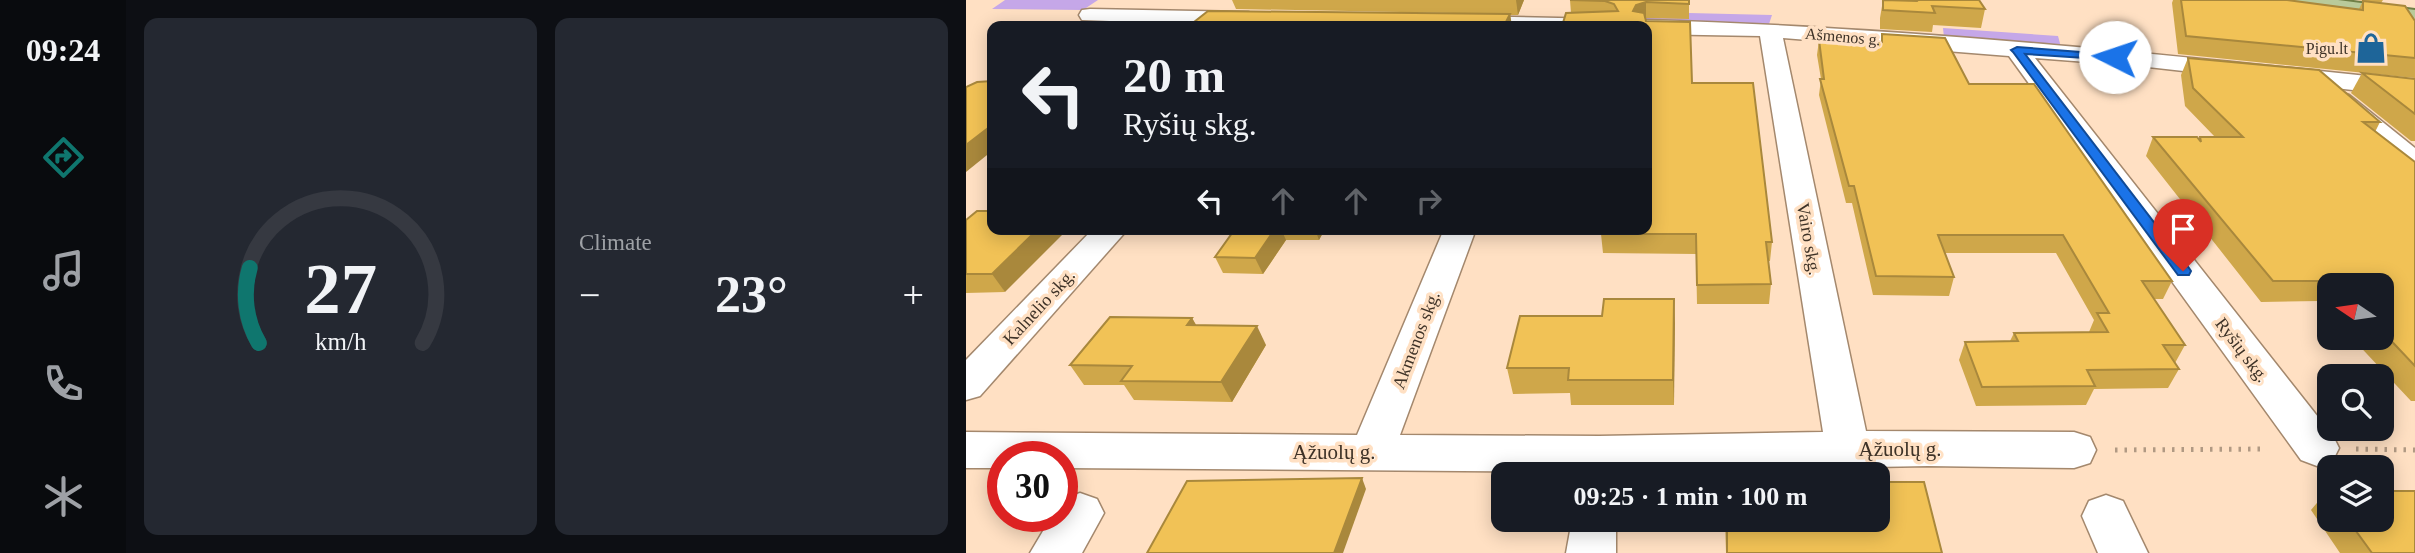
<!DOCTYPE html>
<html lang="en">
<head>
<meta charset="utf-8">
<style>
  :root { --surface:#171b24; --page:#242831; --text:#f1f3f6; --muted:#9ea1a6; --line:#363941; --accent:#0f766e }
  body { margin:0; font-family:"Times New Roman",serif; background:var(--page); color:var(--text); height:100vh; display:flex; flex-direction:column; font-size:26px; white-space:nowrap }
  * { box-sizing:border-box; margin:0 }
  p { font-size:23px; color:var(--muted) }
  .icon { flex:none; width:38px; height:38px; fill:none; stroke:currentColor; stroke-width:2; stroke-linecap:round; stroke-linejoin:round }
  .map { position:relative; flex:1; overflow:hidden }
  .side { display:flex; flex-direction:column; gap:18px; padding:18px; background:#0d0f14; width:840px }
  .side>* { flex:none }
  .banner { position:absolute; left:21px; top:21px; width:665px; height:214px; border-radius:14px; box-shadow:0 4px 18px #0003; background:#171b24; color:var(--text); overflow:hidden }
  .needle { width:46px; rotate:283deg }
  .buttons { position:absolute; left:1351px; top:273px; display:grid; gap:14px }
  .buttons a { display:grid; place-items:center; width:77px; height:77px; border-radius:14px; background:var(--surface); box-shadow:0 4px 18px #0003; font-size:35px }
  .speed { position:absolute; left:21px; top:441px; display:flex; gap:14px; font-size:35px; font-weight:700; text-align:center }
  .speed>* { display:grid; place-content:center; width:91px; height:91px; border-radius:50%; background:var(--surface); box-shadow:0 4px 18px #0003; line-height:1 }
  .speed .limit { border:10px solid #d22; background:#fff; color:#111 }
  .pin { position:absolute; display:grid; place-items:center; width:60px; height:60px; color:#fff; margin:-72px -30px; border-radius:50% 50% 50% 0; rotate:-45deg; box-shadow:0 0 7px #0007 }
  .pin .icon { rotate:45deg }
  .me { position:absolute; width:77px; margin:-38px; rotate:274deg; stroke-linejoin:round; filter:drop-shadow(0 0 5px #0008) }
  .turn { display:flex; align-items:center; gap:24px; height:147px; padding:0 21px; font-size:32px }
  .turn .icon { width:91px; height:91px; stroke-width:2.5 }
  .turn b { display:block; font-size:49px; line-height:60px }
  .lanes { display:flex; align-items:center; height:66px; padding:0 21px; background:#0003; justify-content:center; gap:35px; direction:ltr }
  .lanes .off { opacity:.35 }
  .big { font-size:52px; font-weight:600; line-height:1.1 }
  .side .card { flex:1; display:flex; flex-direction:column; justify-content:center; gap:10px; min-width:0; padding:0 24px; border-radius:14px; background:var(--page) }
  .side .dial { align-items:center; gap:0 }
  .dial svg { height:182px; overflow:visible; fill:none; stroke:var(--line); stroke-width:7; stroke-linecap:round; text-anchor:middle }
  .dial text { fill:var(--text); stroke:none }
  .heat { display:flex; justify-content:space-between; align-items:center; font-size:38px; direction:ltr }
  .side .tiles { flex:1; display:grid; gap:18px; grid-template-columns:repeat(2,1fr) }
  .trip { position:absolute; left:525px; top:462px; width:399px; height:70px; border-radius:14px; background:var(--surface); box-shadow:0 4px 18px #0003; font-weight:600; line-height:70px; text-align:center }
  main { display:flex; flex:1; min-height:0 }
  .tabs { display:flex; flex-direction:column; width:126px; justify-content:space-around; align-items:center; background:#090b0e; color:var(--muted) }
  .tabs .icon { width:49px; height:49px }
  .tabs .current { color:var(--accent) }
  .tabs b { font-size:32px; color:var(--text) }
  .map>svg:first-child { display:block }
  .green { fill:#c5a7e8 }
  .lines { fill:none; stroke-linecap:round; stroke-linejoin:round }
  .minor-casing { stroke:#a4886d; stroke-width:3 }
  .primary-casing { stroke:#6f7e46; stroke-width:4 }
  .path { stroke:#b09983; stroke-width:5; stroke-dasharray:2.5 7; stroke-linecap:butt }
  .minor { fill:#fff; fill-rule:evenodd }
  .primary { fill:#b9ca9a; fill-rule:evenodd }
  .wall { fill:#cfa74a }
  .shaded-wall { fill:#a9883c }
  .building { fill:#f1c256; stroke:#a9883c; stroke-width:2 }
  .route { fill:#1a73e8; stroke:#114b97; stroke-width:2 }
  .labels { text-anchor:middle; stroke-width:7; stroke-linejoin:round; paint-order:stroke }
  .far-street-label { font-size:16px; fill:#3e3227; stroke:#ffe0c3 }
  .far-poi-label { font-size:16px; fill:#3e3227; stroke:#ffe0c3; text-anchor:end }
  .street-label { font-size:18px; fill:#3e3227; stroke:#ffe0c3 }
  .near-street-label { font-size:21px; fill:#3e3227; stroke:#ffe0c3 }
</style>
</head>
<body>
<main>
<nav class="tabs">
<b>09:24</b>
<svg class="icon current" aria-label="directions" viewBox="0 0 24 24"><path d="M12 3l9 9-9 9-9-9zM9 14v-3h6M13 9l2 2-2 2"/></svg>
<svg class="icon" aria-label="music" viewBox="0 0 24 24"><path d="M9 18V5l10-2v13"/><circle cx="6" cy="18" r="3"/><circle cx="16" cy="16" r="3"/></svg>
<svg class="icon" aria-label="phone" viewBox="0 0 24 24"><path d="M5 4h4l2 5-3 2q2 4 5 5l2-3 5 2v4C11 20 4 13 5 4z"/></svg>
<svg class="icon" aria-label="climate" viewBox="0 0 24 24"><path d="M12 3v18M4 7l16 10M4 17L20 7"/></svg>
</nav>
<section class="side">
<div class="tiles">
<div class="card dial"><svg viewBox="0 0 100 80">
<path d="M14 69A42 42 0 1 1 86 69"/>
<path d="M14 69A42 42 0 0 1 10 36" stroke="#0f766e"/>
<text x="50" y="56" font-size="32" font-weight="700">27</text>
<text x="50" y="72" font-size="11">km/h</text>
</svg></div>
<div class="card"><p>Climate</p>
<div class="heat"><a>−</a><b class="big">23°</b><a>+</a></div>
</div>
</div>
</section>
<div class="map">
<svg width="1449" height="553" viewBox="0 0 1449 553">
  <rect width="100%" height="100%" fill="#ffe0c3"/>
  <g class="green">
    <path d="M39,0H132L117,10L26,9Z"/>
    <path d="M640,11L806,15L803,24L636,19Z"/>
    <path d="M977,28L1092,36L1095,47L978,38Z"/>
  </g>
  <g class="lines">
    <defs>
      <g id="minor">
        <path d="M124,9L282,12L290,14L293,19L290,24L282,26L116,20L113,15L116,10Z"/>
        <path d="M499,16L639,19L647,21L650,26H490L488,23L491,18Z"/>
        <path d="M681,20C938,27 1194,54 1449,81V97L1173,66L1069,58L1367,436L1373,448L1367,460L1351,466L1335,460L1043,56L817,38L900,431L1108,432L1124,437L1130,450L1124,463L1108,468L962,466L633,472L96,468V457H37V468H0V432L391,435L478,229H510L434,435L633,436L857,432L794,36L681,34V26H670L673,22Z"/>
        <path d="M1374,92L1383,95L1449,148V171L1439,168L1365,105L1361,100L1365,95Z"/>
        <path d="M127,229H162L14,396L0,400V360Z"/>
        <path d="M114,493L131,499L138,513L116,553H64L86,516H96L97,499Z"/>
        <path d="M1140,495L1157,501L1182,553H1132L1116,516L1123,501Z"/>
        <path d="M606,520H650V553H600Z"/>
      </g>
      <path id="primary" d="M1307,0H1372L1449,10V24L1318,7L1310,5Z"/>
    </defs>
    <use href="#minor" class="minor-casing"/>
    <use href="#primary" class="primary-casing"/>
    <g class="path">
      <path d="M1390,449L1449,450"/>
      <path d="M1149,450L1301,449"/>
    </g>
    <use href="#minor" class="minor"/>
    <use href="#primary" class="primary"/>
  </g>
  <g class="wall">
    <path d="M266,0H558L552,15H544L546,26H223L488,13L270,9Z"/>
    <path d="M604,0H723V19L679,18L680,21L726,83L806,242L804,261H802L805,284L803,304H731L730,254L637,253L635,234L681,229L605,13Z"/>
    <path d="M917,0H1013L1019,9L1015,28L967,25L966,32L914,29V18Z"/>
    <path d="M1207,0H1321L1393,9L1397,1L1449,21V78L1212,54L1206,3Z"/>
    <path d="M1392,0H1417L1415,3Z"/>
    <path d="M916,34L1003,84L1206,281L1197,299H1188L1219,345L1209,363L1213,369L1202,388L1128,389L1120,405L1010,406L993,360L999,342L1044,341L1048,333L1123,332L1128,320L1090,253H979L988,277L983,296L907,295L886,203H880L853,95L855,79L851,55L853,40L915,42Z"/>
    <path d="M1222,58L1414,122L1409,132L1449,162V401H1445L1386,338H1416V285H1363V313L1353,301L1295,302L1180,156L1187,137L1233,140L1234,137H1249L1219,106L1215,75Z"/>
    <path d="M1396,73L1449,79V141H1445L1385,93Z"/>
    <path d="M0,220L39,292L0,293Z"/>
    <path d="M269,229H359L353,240H320L297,274L257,273L249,257Z"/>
    <path d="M708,299V405H605L604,393L547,394L541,368L636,316Z"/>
    <path d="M226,318L230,325L300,345L266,402L168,400L158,385H118L104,365Z"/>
    <path d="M1361,491H1363V520H1416L1449,553H1374L1345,510Z"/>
    <path d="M759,520H912L976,553H760Z"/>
  </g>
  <g class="shaded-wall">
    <path d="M550,0H558L552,15Z"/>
    <path d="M680,2V17L671,20L667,11L670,5Z"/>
    <path d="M544,14L546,26H538Z"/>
    <path d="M26,125V151L0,172V145Z"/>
    <path d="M72,229H102L39,292L26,274Z"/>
    <path d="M309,229H315L320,240L297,274L289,258Z"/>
    <path d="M349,229H359L353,240Z"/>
    <path d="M708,299L709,323L708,405L707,380Z"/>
    <path d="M226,318L237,337L221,325Z"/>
    <path d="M291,326L300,345L266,402L255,382Z"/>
    <path d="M396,478L400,489L377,553H368Z"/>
  </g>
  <g class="building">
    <path d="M604,0H723V4L680,2L670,5L667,11L678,13L680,21L724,22L726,83H787L806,242H800L805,284L731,285L730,234H635L636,229H681V26H596L600,13L652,11L648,4L639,1Z"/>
    <path d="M917,0L950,1L949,0H1013L1019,9L966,6L969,13L917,10Z"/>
    <path d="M1215,0H1321L1397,10V1L1439,6L1449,21V58L1220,36Z"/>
    <path d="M242,11L544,14L538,26H223Z"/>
    <path d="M916,34L979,38L1003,84H1068L1206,281H1176L1219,345H1197L1213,369L1121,370L1129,386L1016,387L999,342L1052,341L1048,333L1142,332L1131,313H1143L1097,235H972L988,277L910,276L888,186H883L854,79H858L853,40L916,42Z"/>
    <path d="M1222,58L1353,70L1414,122H1397L1449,162V366L1416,331V285H1371L1366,281H1307L1187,137H1231L1235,142L1234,137H1277L1227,88Z"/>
    <path d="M1396,73L1449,79V114Z"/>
    <path d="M26,81V125L0,145V87L11,82Z"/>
    <path d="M11,211H26V229H72L26,274H0V220Z"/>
    <path d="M269,229H309L289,258L249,257Z"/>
    <path d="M638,299H708L707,380H602L603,368H541L554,316H636Z"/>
    <path d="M144,317L226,318L221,325L291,326L255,382L155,381L166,366L104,365Z"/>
    <path d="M396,478L368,553H181L221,481Z"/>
    <path d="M912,482H958L976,553H761V520H912Z"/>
    <path d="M1416,491H1449V553H1406L1382,520H1416Z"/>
  </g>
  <path class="route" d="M1051,47L1153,55V60H1149L1059,54L1223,268L1225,271L1223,275H1212L1047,52L1045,50Z"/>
  <defs>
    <symbol id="shop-bare" viewBox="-9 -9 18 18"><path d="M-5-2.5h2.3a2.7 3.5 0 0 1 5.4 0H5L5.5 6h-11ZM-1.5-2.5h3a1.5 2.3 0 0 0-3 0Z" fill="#1e6599" stroke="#ffe0c3" stroke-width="2.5" paint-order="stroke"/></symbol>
  </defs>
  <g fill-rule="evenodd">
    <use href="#shop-bare" x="1383" y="26" width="44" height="44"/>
  </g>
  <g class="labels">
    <g class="far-street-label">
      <text transform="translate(877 36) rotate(5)" y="6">Ašmenos g.</text>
    </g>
    <g class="far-poi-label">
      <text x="1382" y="54">Pigu.lt</text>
    </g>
    <g class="street-label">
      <text transform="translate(843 239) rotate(80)" y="6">Vairo skg.</text>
      <text transform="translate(73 307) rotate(-47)" y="6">Kalnelio skg.</text>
      <text transform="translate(450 340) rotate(-69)" y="6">Akmenos skg.</text>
      <text transform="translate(1276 350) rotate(53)" y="6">Ryšių skg.</text>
    </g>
    <g class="near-street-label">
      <text x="934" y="456">Ąžuolų g.</text>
      <text x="368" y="459">Ąžuolų g.</text>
    </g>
  </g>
</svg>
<div class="buttons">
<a><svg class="needle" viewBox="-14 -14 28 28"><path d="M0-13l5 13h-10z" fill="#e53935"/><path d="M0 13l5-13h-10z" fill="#9ea1a6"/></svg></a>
<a><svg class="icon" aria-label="search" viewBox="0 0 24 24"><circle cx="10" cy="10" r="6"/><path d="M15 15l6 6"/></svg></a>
<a><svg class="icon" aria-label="layers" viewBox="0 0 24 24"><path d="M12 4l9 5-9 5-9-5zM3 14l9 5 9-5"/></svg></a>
</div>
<div class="speed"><div class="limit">30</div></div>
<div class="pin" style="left:1217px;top:271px;background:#d93025"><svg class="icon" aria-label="arrive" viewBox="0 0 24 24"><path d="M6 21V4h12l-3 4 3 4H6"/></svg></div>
<svg class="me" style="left:1149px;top:57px" viewBox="-20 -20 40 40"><circle r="19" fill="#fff"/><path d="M0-13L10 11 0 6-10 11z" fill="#1a73e8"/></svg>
<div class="trip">09:25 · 1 min · 100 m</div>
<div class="banner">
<div class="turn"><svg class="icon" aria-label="left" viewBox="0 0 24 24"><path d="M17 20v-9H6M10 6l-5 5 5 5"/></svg><div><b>20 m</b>Ryšių skg.</div></div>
<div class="lanes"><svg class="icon" aria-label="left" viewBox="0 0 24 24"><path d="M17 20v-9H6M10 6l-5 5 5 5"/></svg><svg class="icon off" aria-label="ahead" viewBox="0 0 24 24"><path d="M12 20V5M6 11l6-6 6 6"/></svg><svg class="icon off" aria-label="ahead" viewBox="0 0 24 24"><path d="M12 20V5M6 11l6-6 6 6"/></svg><svg class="icon off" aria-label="right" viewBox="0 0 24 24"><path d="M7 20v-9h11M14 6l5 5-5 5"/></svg></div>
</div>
</div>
</main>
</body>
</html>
